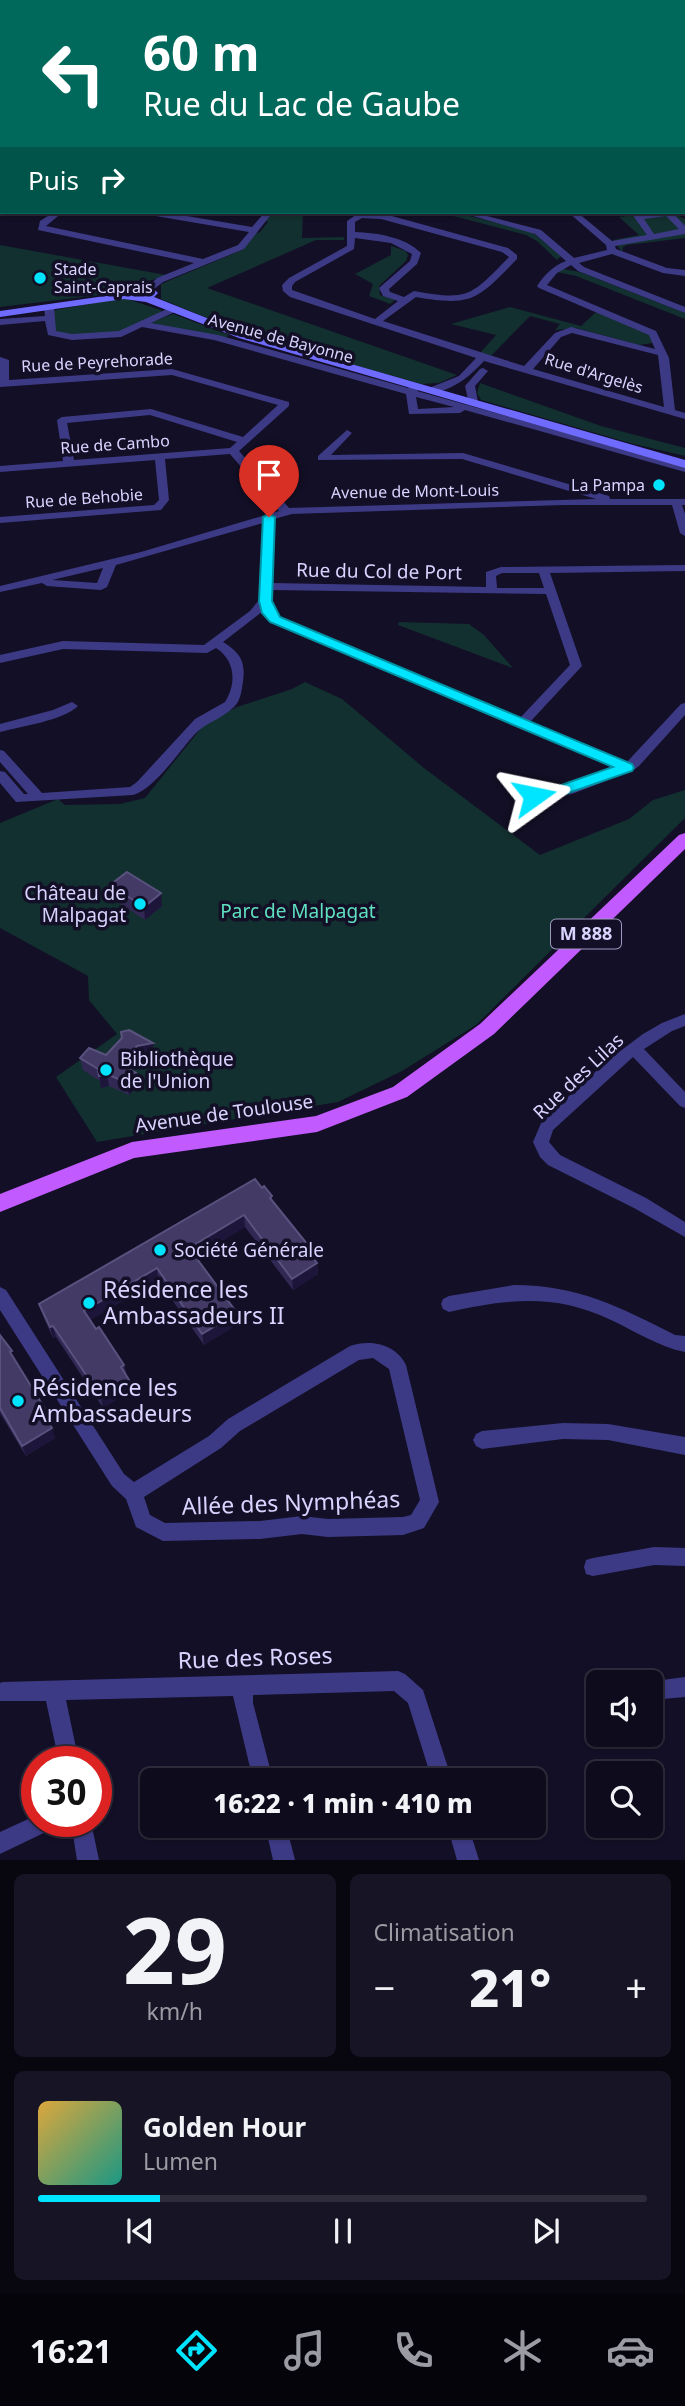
<!DOCTYPE html>
<html lang="fr">
<head>
<meta charset="utf-8">
<style>
  :root { --surface:#0e0b1c; --page:#171425; --text:#f1f3f6; --muted:#9b9ba3; --line:#2e2b3b; --accent:#00e5ff }
  body { margin:0; font-family:"Noto Sans",sans-serif; background:var(--page); color:var(--text); height:100vh; display:flex; flex-direction:column; font-size:26px; white-space:nowrap }
  * { box-sizing:border-box; margin:0 }
  p { font-size:23px; color:var(--muted) }
  .icon { flex:none; width:38px; height:38px; fill:none; stroke:currentColor; stroke-width:2; stroke-linecap:round; stroke-linejoin:round }
  .map { position:relative; height:1860px; overflow:hidden }
  .side { display:flex; flex-direction:column; gap:14px; padding:14px; background:#08060f; flex:1 }
  .side>* { flex:none }
  .top-card { position:absolute; left:0px; top:0px; width:686px; height:214px; box-shadow:0 2px 5px #0004,0 0 0 2px var(--line); background:#00695c; color:#fff; overflow:hidden }
  .fabs { position:absolute; left:586px; top:1670px; display:grid; gap:14px }
  .fabs a { display:grid; place-items:center; width:77px; height:77px; border-radius:10px; background:var(--surface); box-shadow:0 2px 5px #0004,0 0 0 2px var(--line); font-size:35px }
  .speed { position:absolute; left:21px; top:1746px; display:flex; gap:14px; font-size:35px; font-weight:700; text-align:center }
  .speed>* { display:grid; place-content:center; width:91px; height:91px; border-radius:50%; background:var(--surface); box-shadow:0 2px 5px #0004,0 0 0 2px var(--line); line-height:1 }
  .speed .limit { border:10px solid #d22; background:#fff; color:#111 }
  .pin { position:absolute; display:grid; place-items:center; width:60px; height:60px; color:#fff; margin:-72px -30px; border-radius:50% 50% 50% 0; rotate:-45deg; box-shadow:0 0 7px #0007 }
  .pin .icon { rotate:45deg }
  .me { position:absolute; width:77px; margin:-38px; rotate:78deg; stroke-linejoin:round; filter:drop-shadow(0 0 5px #0008) }
  .turn { display:flex; align-items:center; gap:24px; height:147px; padding:0 28px; font-size:32px }
  .turn .icon { width:91px; height:91px; stroke-width:2.5 }
  .turn b { display:block; font-size:49px; line-height:60px }
  .then { display:flex; align-items:center; height:66px; padding:0 28px; background:#0003; gap:14px; font-size:26px }
  .big { font-size:52px; font-weight:800; line-height:1.1 }
  .side .tile { flex:1; display:flex; flex-direction:column; justify-content:center; gap:10px; min-width:0; padding:0 24px; border-radius:10px; background:var(--page) }
  .side .dial { align-items:center; gap:0 }
  .dial b { font-size:91px; line-height:1 }
  .song { display:flex; align-items:center; gap:21px }
  .cover { width:84px; height:84px; border-radius:10px; background:linear-gradient(135deg,hsl(40 70% 55%),hsl(170 70% 35%)) }
  .played { height:7px; border-radius:4px; background:linear-gradient(90deg,var(--accent) 20%,var(--line) 20%) }
  .keys { display:flex; justify-content:space-around; direction:ltr }
  .heat { display:flex; justify-content:space-between; align-items:center; font-size:38px; direction:ltr }
  .side .tiles { flex:1; display:grid; gap:14px; grid-template-columns:1fr 1fr }
  .tile:last-child { grid-column:span 2 }
  .trip { position:absolute; left:140px; top:1768px; width:406px; height:70px; border-radius:10px; background:var(--surface); box-shadow:0 2px 5px #0004,0 0 0 2px var(--line); font-weight:800; line-height:70px; text-align:center }
  .tabs { display:flex; height:112px; justify-content:space-around; align-items:center; background:#06040b; color:var(--muted) }
  .tabs .icon { width:49px; height:49px }
  .tabs .on { color:var(--accent) }
  .tabs b { font-size:32px; color:var(--text) }
  .map>svg:first-child { display:block }
  .green { fill:#12302f }
  .lines { fill:none; stroke-linecap:round; stroke-linejoin:round }
  .street { fill:#3d3a85; fill-rule:evenodd }
  .secondary { fill:#6f6bff; fill-rule:evenodd }
  .primary { fill:#c25bff; fill-rule:evenodd }
  .highway { fill:#ff4fa3; fill-rule:evenodd }
  .wall { fill:#312854 }
  .shaded-wall { fill:#1d163a }
  .building { fill:#433a66; stroke:#5a527e; stroke-width:2 }
  .route { fill:#00e5ff; stroke:#0095a6; stroke-width:2 }
  .poi-dot { fill:#00e5ff; stroke:#130f26; stroke-width:2.5 }
  .labels { text-anchor:middle; stroke-width:7; stroke-linejoin:round; paint-order:stroke }
  .far-poi-label { font-size:16px; fill:#d9d4ff; stroke:#130f26; text-anchor:start }
  .far-street-label { font-size:16px; fill:#d9d4ff; stroke:#130f26 }
  .shield { fill:#130f26; stroke:#9e99be; stroke-width:2 }
  .shield-label { font-size:18px; font-weight:bold; fill:#d9d4ff }
  .street-label { font-size:19px; fill:#d9d4ff; stroke:#130f26 }
  .poi-label { font-size:19px; fill:#d9d4ff; stroke:#130f26; text-anchor:start }
  .park-label { font-size:19px; fill:#5fe0c0; stroke:#130f26 }
  .near-poi-label { font-size:23px; fill:#d9d4ff; stroke:#130f26; text-anchor:start }
  .near-street-label { font-size:23px; fill:#d9d4ff; stroke:#130f26 }
</style>
</head>
<body>
<div class="map">
<svg width="685" height="1860" viewBox="0 0 685 1860">
  <rect width="100%" height="100%" fill="#130f26"/>
  <g class="green">
    <path d="M274,212H303L302,238L344,237V240H316L207,288L457,375L439,383L421,384L249,335L161,299V284L242,250L255,234L260,232L268,222L265,220Z"/>
    <path d="M438,212H454L532,232L561,256L557,260L537,241L526,235Z"/>
    <path d="M656,212H671L685,219V238L627,245L623,247L622,252L613,240L639,235L619,217Z"/>
    <path d="M0,245L166,275L117,293L0,307Z"/>
    <path d="M391,246L406,251L408,255L406,261L379,286L380,295L395,300L390,304L369,296L373,284L355,274L391,255Z"/>
    <path d="M563,269L580,272L685,313V319L576,276L557,272Z"/>
    <path d="M124,298L161,310L162,313L118,333L73,336L54,331L52,313L55,310Z"/>
    <path d="M510,307L581,326L596,312L651,335L653,343L639,345L576,328L555,330L560,324L530,316L491,356L480,353L496,335L451,324Z"/>
    <path d="M173,314L229,335L226,338L150,323Z"/>
    <path d="M480,383L601,426L685,448V456L630,443L481,400L477,393Z"/>
    <path d="M399,622L469,624L484,635L513,668L398,625Z"/>
    <path d="M305,682L342,699L424,768L540,855L629,819L653,800L685,790V818L476,1025L402,1071L338,1102L97,1142L56,1077L117,1034L89,1000L88,976L0,928V823L58,799L65,805L120,804L145,798L206,722L237,707L292,689Z"/>
  </g>
  <g class="lines">
    <g class="street">
      <path d="M51,0H59L50,2Z"/>
      <path d="M534,0H541L542,2H535Z"/>
      <rect x="0" y="25" width="2" height="4"/>
      <rect x="684" y="71" width="1" height="5"/>
      <rect x="684" y="128" width="1" height="4"/>
      <rect x="684" y="178" width="1" height="5"/>
      <path d="M54,212H63L46,226L203,259L238,245L249,232L150,215L146,212H163L252,227L265,212H273L244,249L163,282L149,293L144,290L157,278L194,263L38,230L40,221Z"/>
      <path d="M360,212L381,213L508,248L517,255V259C478,299 473,307 416,297L383,321L524,366L555,333L571,327L655,349L649,335L539,288L537,286C545,274 553,266 566,261L535,234L459,212H472L541,230L574,258L607,250L606,245L568,212H577L612,241L647,235L634,217L635,215L672,212L685,226V234L615,246L616,249L667,268L685,270V276L663,273L612,254L579,263L584,267L685,307V313L578,271L571,265L557,273L547,285L656,331L669,358L675,410L685,413V419L484,361C470,376 451,393 429,392V388L459,376L476,358L290,297L283,291L282,285L289,278L347,246V221ZM666,216L679,229L654,234L644,219ZM362,218L381,219L502,252L509,257C471,296 469,301 414,291L404,297L390,292L389,289L417,264L421,253C405,237 378,233 355,232V222ZM355,238L391,243L412,254L410,261L379,288L383,296L398,301L375,319L292,290V286L295,282L354,249ZM572,333L658,355L664,407L533,369L561,337Z"/>
      <path d="M49,304L54,307L56,331L72,334L119,331L169,308H175V312L151,323L218,335L408,388L413,385H419L421,387L417,391L685,466V472L465,410L460,413L409,414L406,394L214,340L142,327L121,337L72,340L48,335L45,321L0,325V319L45,316L44,307ZM416,397L454,407L418,409Z"/>
      <path d="M0,357L9,360V380L172,369L289,402V406L239,451L289,508L596,499L462,459L318,460V456L347,430L352,433L331,455L463,453L609,496L610,499H685V505H682L685,514V536L680,533L672,505H564L292,514L274,519L272,583L486,587V572L501,567L685,565V571L550,573L582,666L530,722L626,763L681,704L685,703V715L639,766L632,771L572,794L534,800C527,799 521,792 518,786L519,783L534,779L561,788L615,768L271,622L263,611L223,642C244,655 246,665 242,688C241,695 239,702 234,707C222,719 206,722 194,735C179,752 154,789 133,795L16,802L0,783V771L5,772L24,794H28L0,762V750L4,751L42,793L130,787L137,782L195,719L225,702C237,683 235,660 216,648L207,653L63,649L0,663V655L63,641L204,645L250,611L259,600L263,523L116,565L107,587L101,590L47,586L42,583L0,592V586L141,552L279,511L230,454L165,459L169,500L161,510L0,523V517L154,505L159,500L155,460L0,472V466L63,461L57,420L62,417L151,409L243,437L278,405L172,375L0,387ZM150,415L237,442L230,448L74,460L67,423ZM103,568L97,583L52,580ZM502,573H539L544,588H497L496,576ZM271,590L546,594L570,665L520,718L279,616C271,609 271,600 271,590Z"/>
      <path d="M483,368L488,371L475,386L478,402L469,404L465,386L480,369Z"/>
      <path d="M72,702L78,706C62,721 22,726 0,732V724L53,710Z"/>
      <path d="M685,1014V1026L672,1031L644,1049L685,1092V1108L680,1106L633,1057L553,1130L549,1142L560,1155L646,1198L685,1222V1237L634,1208L548,1165L540,1157L533,1142L542,1121L607,1061L643,1034L662,1023Z"/>
      <path d="M514,1285C578,1285 620,1307 675,1335L685,1336V1352C659,1347 635,1331 611,1320C555,1293 508,1299 449,1312L443,1309L441,1304L443,1299L449,1296Z"/>
      <path d="M0,1287L6,1290L124,1474L134,1482L209,1436L228,1419L350,1346C370,1339 396,1344 406,1365L439,1502L424,1528L403,1535L328,1537L302,1534L260,1539L163,1541L136,1527L126,1499L112,1486L0,1310ZM373,1358L389,1369L420,1500L411,1515L403,1517L328,1519L302,1516L260,1521L165,1523L150,1515L144,1497L221,1448L240,1431L359,1360Z"/>
      <path d="M563,1423L608,1424L685,1437V1455L608,1440L563,1439L482,1449L476,1446L473,1440L476,1434L482,1431Z"/>
      <path d="M654,1547L685,1548V1566L654,1565L593,1576L586,1574L584,1567L586,1560L593,1558Z"/>
      <path d="M398,1671L405,1674L423,1690L452,1780H432L408,1703L394,1691L253,1695V1703L273,1780H253L233,1696L66,1700L79,1762H59L46,1701H0V1683L3,1682Z"/>
      <path d="M685,1677V1697L651,1700V1682H647Z"/>
      <path d="M37,1815V1822H55L52,1829L0,1854V1832Z"/>
      <path d="M71,1822H91L99,1860H77Z"/>
      <path d="M265,1825H286L295,1860H273Z"/>
      <path d="M447,1825H468L479,1860H457Z"/>
    </g>
    <path class="secondary" d="M140,286L152,287L158,293L154,297L247,334L685,460V468L239,338L146,302L124,299L0,317V311L126,293L130,288Z"/>
    <path class="primary" d="M685,833V849L494,1034L407,1097L317,1132L134,1158L0,1212V1194L132,1142L316,1116L393,1087L480,1024L679,835Z"/>
    <path class="highway" d="M673,0H685V4L684,2Z"/>
  </g>
  <g class="wall">
    <path d="M110,885L162,906L145,920L111,898Z"/>
    <path d="M106,1055H154L139,1058L129,1069L138,1085L129,1095L109,1086L101,1088L100,1081L83,1070L80,1058Z"/>
    <path d="M262,1188L272,1196V1201L317,1263L318,1274L293,1290L245,1227L195,1257L238,1324L204,1345L158,1280L90,1320L124,1365L131,1390L103,1408L56,1337L53,1338L43,1316L39,1304Z"/>
    <path d="M0,1335L50,1423H49L55,1438L26,1456L0,1413Z"/>
  </g>
  <g class="shaded-wall">
    <path d="M161,893L162,906L145,920L144,907Z"/>
    <path d="M153,1043L154,1055L139,1058L123,1076L121,1064L137,1046Z"/>
    <path d="M136,1073L138,1085L129,1095L127,1083Z"/>
    <path d="M107,1074L109,1086L101,1088L99,1076Z"/>
    <path d="M244,1215L245,1227L191,1259L189,1248Z"/>
    <path d="M317,1263L318,1274L293,1290L292,1279Z"/>
    <path d="M157,1268L158,1280L87,1322L84,1311Z"/>
    <path d="M237,1313L238,1324L204,1345L202,1334Z"/>
    <path d="M53,1326L56,1337L53,1338L50,1327Z"/>
    <path d="M129,1380L131,1390L103,1408L101,1397Z"/>
    <path d="M47,1412L50,1423L47,1425L43,1414Z"/>
    <path d="M52,1428L55,1438L26,1456L22,1446Z"/>
  </g>
  <g class="building">
    <path d="M127,872L161,893L144,907L110,885Z"/>
    <path d="M129,1030L153,1043L137,1046L121,1064L136,1073L127,1083L107,1074L99,1076L98,1069L80,1058L89,1048L106,1055L122,1038L121,1032Z"/>
    <path d="M255,1179L262,1188L264,1186L272,1196L270,1198L312,1250L309,1252L317,1263L292,1279L244,1215L189,1248L237,1313L202,1334L157,1268L84,1311L96,1329L99,1327L124,1365L121,1367L129,1380L101,1397L53,1326L50,1327L39,1304Z"/>
    <path d="M0,1335L12,1351L10,1352L47,1412L43,1414L52,1428L22,1446L0,1408Z"/>
  </g>
  <path class="route" d="M269,514L275,517L272,601L280,617L632,764L634,768L632,771L545,801L529,800L526,796L529,793L544,791L613,767L270,622L262,613L259,601L263,517Z"/>
  <g class="poi-dot">
    <circle cx="40" cy="278" r="7"/>
    <circle cx="659" cy="485" r="7"/>
    <circle cx="140" cy="904" r="7"/>
    <circle cx="106" cy="1070" r="7"/>
    <circle cx="160" cy="1250" r="7"/>
    <circle cx="89" cy="1303" r="7"/>
    <circle cx="18" cy="1401" r="7"/>
  </g>
  <g class="labels">
    <g class="far-poi-label">
      <text x="54" y="275">Stade<tspan x="54" dy="18">Saint-Caprais</tspan></text>
      <text x="645" y="491" text-anchor="end">La Pampa</text>
    </g>
    <g class="far-street-label">
      <text transform="translate(281 338) rotate(15)" y="6">Avenue de Bayonne</text>
      <text transform="translate(97 362) rotate(-3)" y="6">Rue de Peyrehorade</text>
      <text transform="translate(594 373) rotate(17)" y="6">Rue d'Argelès</text>
      <text transform="translate(115 444) rotate(-4)" y="6">Rue de Cambo</text>
      <text transform="translate(415 491) rotate(-1)" y="6">Avenue de Mont-Louis</text>
      <text transform="translate(84 498) rotate(-4)" y="6">Rue de Behobie</text>
    </g>
    <rect class="shield" x="551" y="919.5" width="70" height="29" rx="5"/>
    <g class="shield-label">
      <text x="586" y="940">M 888</text>
    </g>
    <g class="street-label">
      <text transform="translate(379 571) rotate(1)" y="7">Rue du Col de Port</text>
      <text transform="translate(578 1076) rotate(-43)" y="7">Rue des Lilas</text>
      <text transform="translate(224 1113) rotate(-8)" y="7">Avenue de Toulouse</text>
    </g>
    <g class="poi-label">
      <text x="126" y="900" text-anchor="end">Château de<tspan x="126" dy="22">Malpagat</tspan></text>
      <text x="120" y="1066">Bibliothèque<tspan x="120" dy="22">de l'Union</tspan></text>
      <text x="174" y="1257">Société Générale</text>
    </g>
    <g class="park-label">
      <text x="298" y="918">Parc de Malpagat</text>
    </g>
    <g class="near-poi-label">
      <text x="103" y="1298">Résidence les<tspan x="103" dy="26">Ambassadeurs II</tspan></text>
      <text x="32" y="1396">Résidence les<tspan x="32" dy="26">Ambassadeurs</tspan></text>
    </g>
    <g class="near-street-label">
      <text transform="translate(291 1503) rotate(-2)" y="8">Allée des Nymphéas</text>
      <text transform="translate(255 1658) rotate(-2)" y="8">Rue des Roses</text>
    </g>
  </g>
</svg>
<div class="fabs">
<a><svg class="icon" aria-label="sound" viewBox="0 0 24 24"><path d="M4 9h4l5-4v14l-5-4H4zM17 9q2 3 0 6"/></svg></a>
<a><svg class="icon" aria-label="search" viewBox="0 0 24 24"><circle cx="10" cy="10" r="6"/><path d="M15 15l6 6"/></svg></a>
</div>
<div class="speed"><div class="limit">30</div></div>
<div class="pin" style="left:269px;top:517px;background:#d93025"><svg class="icon" aria-label="arrive" viewBox="0 0 24 24"><path d="M6 21V4h12l-3 4 3 4H6"/></svg></div>
<svg class="me" style="left:534px;top:796px" viewBox="-20 -20 40 40"><path d="M0-17L14 15 0 8-14 15z" fill="#00e5ff" stroke="#fff" stroke-width="4"/></svg>
<div class="trip">16:22 · 1 min · 410 m</div>
<div class="top-card">
<div class="turn"><svg class="icon" aria-label="left" viewBox="0 0 24 24"><path d="M17 20v-9H6M10 6l-5 5 5 5"/></svg><div><b>60 m</b>Rue du Lac de Gaube</div></div>
<div class="then">Puis<svg class="icon" aria-label="right" viewBox="0 0 24 24"><path d="M7 20v-9h11M14 6l5 5-5 5"/></svg></div>
</div>
</div>
<section class="side">
<div class="tiles">
<div class="tile dial"><b>29</b><p>km/h</p></div>
<div class="tile"><p>Climatisation</p>
<div class="heat"><a>−</a><b class="big">21°</b><a>+</a></div>
</div>
<div class="tile">
<div class="song"><i class="cover"></i><div><b>Golden Hour</b><p>Lumen</p></div></div>
<div class="played"></div>
<div class="keys"><svg class="icon" aria-label="previous" viewBox="0 0 24 24"><path d="M18 5L8 12l10 7zM5 5v14"/></svg><svg class="icon" aria-label="pause" viewBox="0 0 24 24"><path d="M8 5v14M16 5v14"/></svg><svg class="icon" aria-label="next" viewBox="0 0 24 24"><path d="M6 5l10 7-10 7zM19 5v14"/></svg></div>
</div>
</div>
</section>
<nav class="tabs">
<b>16:21</b>
<svg class="icon on" aria-label="directions" viewBox="0 0 24 24"><path d="M12 3l9 9-9 9-9-9zM9 14v-3h6M13 9l2 2-2 2"/></svg>
<svg class="icon" aria-label="music" viewBox="0 0 24 24"><path d="M9 18V5l10-2v13"/><circle cx="6" cy="18" r="3"/><circle cx="16" cy="16" r="3"/></svg>
<svg class="icon" aria-label="phone" viewBox="0 0 24 24"><path d="M5 4h4l2 5-3 2q2 4 5 5l2-3 5 2v4C11 20 4 13 5 4z"/></svg>
<svg class="icon" aria-label="climate" viewBox="0 0 24 24"><path d="M12 3v18M4 7l16 10M4 17L20 7"/></svg>
<svg class="icon" aria-label="car" viewBox="0 0 24 24"><path d="M5 17H2v-5l4-1 3-4h7l3 4 3 1v5h-3M9 17h6M6 11h13"/><circle cx="7" cy="17" r="2"/><circle cx="17" cy="17" r="2"/></svg>
</nav>
</body>
</html>
